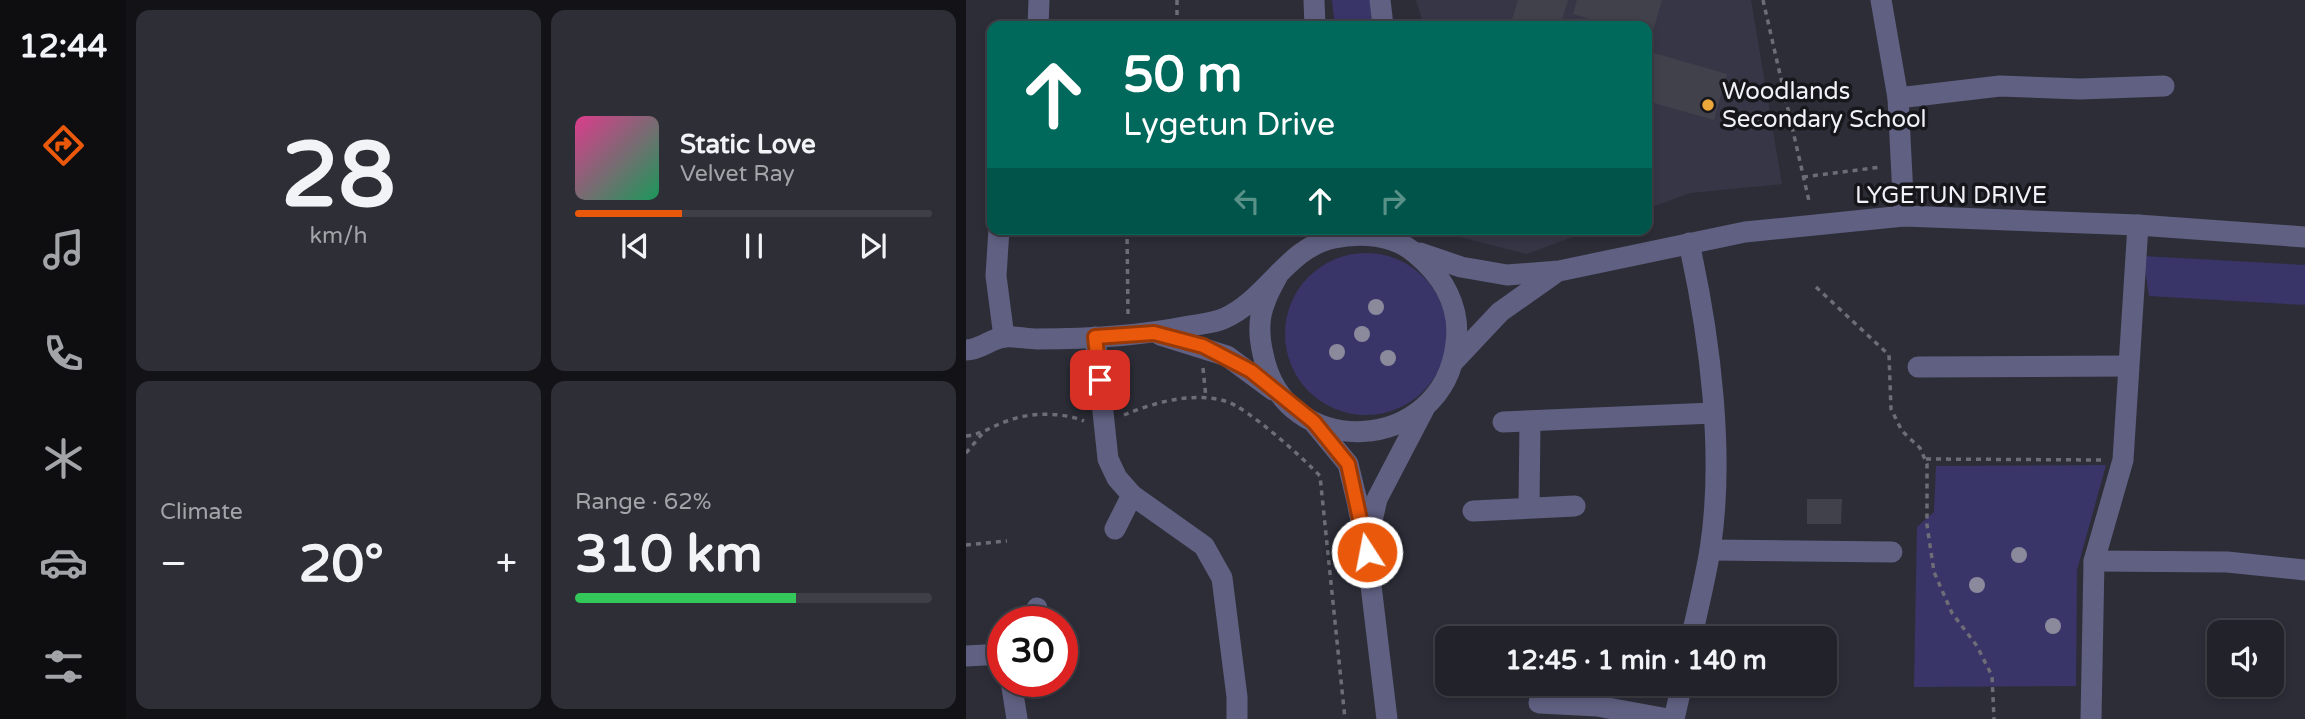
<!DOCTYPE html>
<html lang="en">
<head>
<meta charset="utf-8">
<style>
  :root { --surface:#22222a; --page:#2e2f36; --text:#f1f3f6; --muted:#a2a4a8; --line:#3f3f47; --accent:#ea580c }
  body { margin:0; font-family:"Varela Round",sans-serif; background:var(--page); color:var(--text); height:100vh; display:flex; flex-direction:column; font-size:26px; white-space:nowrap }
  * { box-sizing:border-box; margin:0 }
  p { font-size:23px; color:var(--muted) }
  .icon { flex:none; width:38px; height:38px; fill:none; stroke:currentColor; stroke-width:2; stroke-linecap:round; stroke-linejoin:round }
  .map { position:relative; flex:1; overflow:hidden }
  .side { display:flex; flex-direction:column; gap:10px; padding:10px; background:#131317; width:840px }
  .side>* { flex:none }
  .guide { position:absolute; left:21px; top:21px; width:665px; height:214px; border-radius:14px; box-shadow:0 4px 10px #0003,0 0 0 2px var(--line); background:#00695c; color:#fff; overflow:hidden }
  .controls { position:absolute; left:1241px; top:620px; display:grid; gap:14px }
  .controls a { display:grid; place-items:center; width:77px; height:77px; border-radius:14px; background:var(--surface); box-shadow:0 4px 10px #0003,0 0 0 2px var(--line); font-size:35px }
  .speed { position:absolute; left:21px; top:606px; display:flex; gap:14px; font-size:35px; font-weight:700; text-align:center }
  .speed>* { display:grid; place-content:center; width:91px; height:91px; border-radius:50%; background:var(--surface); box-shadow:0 4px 10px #0003,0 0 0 2px var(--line); line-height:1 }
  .speed .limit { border:10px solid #d22; background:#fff; color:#111 }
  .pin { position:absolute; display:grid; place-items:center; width:60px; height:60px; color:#fff; margin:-30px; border-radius:14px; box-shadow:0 4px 10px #0006 }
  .me { position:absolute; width:77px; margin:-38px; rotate:349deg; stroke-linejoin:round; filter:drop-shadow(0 0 5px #0008) }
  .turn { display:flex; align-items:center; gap:24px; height:147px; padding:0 21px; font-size:32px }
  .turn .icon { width:91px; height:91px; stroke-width:2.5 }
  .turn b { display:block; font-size:49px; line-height:60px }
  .lanes { display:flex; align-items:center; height:66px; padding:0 21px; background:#0003; justify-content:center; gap:35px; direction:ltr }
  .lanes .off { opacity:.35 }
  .big { font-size:52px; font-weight:700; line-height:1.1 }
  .side .widget { flex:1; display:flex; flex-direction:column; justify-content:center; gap:10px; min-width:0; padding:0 24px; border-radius:14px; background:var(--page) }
  .side .dial { align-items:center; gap:0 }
  .dial b { font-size:91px; line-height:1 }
  .song { display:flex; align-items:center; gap:21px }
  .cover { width:84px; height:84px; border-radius:10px; background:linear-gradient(135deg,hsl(330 70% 55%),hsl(150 70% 35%)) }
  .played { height:7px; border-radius:4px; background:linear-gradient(90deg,var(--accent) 30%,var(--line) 30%) }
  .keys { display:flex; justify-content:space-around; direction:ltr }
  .heat { display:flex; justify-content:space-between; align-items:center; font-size:38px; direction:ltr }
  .charge { height:10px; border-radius:5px; background:linear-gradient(90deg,#34c759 62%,var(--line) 0) }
  .side .tiles { flex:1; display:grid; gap:10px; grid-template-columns:repeat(2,1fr) }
  .trip { position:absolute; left:469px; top:626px; width:402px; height:70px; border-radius:14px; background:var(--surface); box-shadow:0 4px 10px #0003,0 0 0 2px var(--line); font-weight:700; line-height:70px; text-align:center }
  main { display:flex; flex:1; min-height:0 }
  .dock { display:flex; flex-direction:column; width:126px; justify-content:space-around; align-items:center; background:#0e0e11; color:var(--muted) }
  .dock .icon { width:49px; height:49px }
  .dock .on { color:var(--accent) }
  .dock b { font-size:32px; color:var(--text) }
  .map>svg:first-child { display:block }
  .built { fill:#363647 }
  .green { fill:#393569 }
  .building { fill:#41414c }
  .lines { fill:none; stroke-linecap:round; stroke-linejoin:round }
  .path { stroke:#6d6d77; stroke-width:3.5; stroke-dasharray:5 5; stroke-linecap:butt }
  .minor { stroke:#606082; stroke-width:21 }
  .tree { fill:#8a8a9c }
  .route-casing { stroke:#983908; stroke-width:18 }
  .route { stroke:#ea580c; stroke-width:12 }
  .poi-dot { fill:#eda83b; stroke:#16161b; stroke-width:2.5 }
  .labels { text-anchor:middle; stroke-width:7; stroke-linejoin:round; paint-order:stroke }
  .poi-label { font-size:24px; fill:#f1f1f9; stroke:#16161b; text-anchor:start }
  .street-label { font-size:24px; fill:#f1f1f9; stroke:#16161b }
</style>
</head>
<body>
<main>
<nav class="dock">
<b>12:44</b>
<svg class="icon on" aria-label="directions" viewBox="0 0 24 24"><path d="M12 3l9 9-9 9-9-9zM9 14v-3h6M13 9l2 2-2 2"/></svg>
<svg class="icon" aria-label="music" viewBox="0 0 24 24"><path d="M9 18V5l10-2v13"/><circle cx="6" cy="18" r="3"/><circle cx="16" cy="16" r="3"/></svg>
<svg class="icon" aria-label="phone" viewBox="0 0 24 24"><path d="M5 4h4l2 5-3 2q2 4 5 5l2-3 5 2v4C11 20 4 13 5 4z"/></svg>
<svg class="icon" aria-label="climate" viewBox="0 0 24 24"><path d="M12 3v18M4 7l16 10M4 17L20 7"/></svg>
<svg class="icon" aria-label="car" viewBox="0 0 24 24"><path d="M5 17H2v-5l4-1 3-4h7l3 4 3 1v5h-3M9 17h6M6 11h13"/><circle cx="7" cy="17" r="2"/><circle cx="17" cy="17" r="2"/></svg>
<svg class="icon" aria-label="filters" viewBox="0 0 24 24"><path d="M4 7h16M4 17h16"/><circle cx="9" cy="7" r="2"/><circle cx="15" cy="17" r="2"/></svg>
</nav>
<section class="side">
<div class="tiles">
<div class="widget dial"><b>28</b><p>km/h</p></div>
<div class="widget">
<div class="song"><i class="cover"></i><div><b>Static Love</b><p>Velvet Ray</p></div></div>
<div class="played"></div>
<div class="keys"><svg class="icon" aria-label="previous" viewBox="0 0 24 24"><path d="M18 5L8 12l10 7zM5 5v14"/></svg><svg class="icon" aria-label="pause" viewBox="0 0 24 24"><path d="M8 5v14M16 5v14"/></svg><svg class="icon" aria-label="next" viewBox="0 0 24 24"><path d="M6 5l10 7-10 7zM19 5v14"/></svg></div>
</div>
<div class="widget"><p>Climate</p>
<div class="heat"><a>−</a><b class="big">20°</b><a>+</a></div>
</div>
<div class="widget"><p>Range · 62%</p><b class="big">310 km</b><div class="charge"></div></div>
</div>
</section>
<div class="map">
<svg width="1339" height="719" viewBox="0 0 1339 719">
  <rect width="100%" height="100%" fill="#2d2d38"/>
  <g class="built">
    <path d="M450,0H785L816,184L724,193L681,209V26H458Z"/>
    <path d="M462,229H628L561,254Z"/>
  </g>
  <g class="green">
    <path d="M366,0H404L406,26H369Z"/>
    <circle cx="400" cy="334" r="81"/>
    <path d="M1177,256L1339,265V305L1183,296Z"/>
    <path d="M1140,465L1111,570L1110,686L948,687L951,527L968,512L970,466Z"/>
  </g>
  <g class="building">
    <path d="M552,0H602L594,26H544Z"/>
    <path d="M611,0H696L685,37L681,36V26H648L607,14Z"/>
    <path d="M681,51L761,74L748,120L681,101Z"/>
    <path d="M841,499H876L875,524H841Z"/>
  </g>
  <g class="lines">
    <g class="path">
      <path d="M211,0V26H220"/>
      <path d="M797,0L843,201"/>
      <path d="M837,177L915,167"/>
      <path d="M161,229L162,315"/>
      <path d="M850,287L923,355L925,409L936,431L954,448L961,464V525L968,572L986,613L1011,646L1026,676L1028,719"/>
      <path d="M237,368L240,398"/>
      <path d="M158,415C189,402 226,392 259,401C281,407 337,458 354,476L379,719"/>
      <path d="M0,436C17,434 26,426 41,421C64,412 96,412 118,421"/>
      <path d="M0,453L16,434"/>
      <path d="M960,459L1137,460"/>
      <path d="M0,545L41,541"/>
    </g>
    <g class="minor">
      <path d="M348,0L349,26"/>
      <path d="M414,0L417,26"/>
      <path d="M915,0L932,98L938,216"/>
      <path d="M72,26L73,0"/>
      <path d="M932,98L1034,86L1114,89L1198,86"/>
      <path d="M33,229L30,276L38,337"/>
      <path d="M723,243C744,337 759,455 744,550C739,580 732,609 725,639"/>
      <path d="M454,253L495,267L541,275L593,271L779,232L938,216L1172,225L1339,237"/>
      <path d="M194,335L261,356L307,390"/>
      <path d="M129,337L142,459L151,478L166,495L238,546L256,578L271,697V719"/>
      <path d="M0,350C15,350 25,338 39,337C49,336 61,339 71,339C122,339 173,336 223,326C235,324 249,323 259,318C302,298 322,247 368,238C394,232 428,235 449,253C477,276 495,307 490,344C477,455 318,463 297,354C293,337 292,318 299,302C302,292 308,283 313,273"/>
      <path d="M488,361L534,312L588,274"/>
      <path d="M952,367L1162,366"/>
      <path d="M537,422L747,413"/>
      <path d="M349,424L382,464L391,501L401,552L421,719"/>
      <path d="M563,507L564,422"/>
      <path d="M507,511L609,506"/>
      <path d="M149,529L166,495"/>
      <path d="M402,538L411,499L458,409"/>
      <path d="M744,550L926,552"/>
      <path d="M1128,561L1261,562L1339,570"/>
      <path d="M71,608L72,621"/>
      <path d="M0,656L37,654"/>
      <path d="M45,681L51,719"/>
      <path d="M573,703L631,706L702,719"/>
      <path d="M708,719L716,684"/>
      <path d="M1125,719L1128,561L1157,460L1172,225"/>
    </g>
  </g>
  <g class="tree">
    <circle cx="410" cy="307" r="8"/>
    <circle cx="396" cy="334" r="8"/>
    <circle cx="371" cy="352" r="8"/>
    <circle cx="422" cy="358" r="8"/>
    <circle cx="1053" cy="555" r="8"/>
    <circle cx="1011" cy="585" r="8"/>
    <circle cx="1087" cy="626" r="8"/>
  </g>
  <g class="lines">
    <defs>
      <path id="route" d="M134,380L129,337L188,333L237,346L285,371L348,422L382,464L401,552"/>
    </defs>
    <use href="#route" class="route-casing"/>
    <use href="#route" class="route"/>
  </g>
  <circle class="poi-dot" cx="742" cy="105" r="7"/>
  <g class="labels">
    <g class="poi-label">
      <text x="756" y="99">Woodlands<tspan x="756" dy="28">Secondary School</tspan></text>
    </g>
    <g class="street-label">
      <text x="985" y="203">LYGETUN DRIVE</text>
    </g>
  </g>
</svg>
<div class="controls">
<a><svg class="icon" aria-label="sound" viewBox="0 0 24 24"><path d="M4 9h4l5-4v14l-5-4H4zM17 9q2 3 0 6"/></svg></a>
</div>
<div class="speed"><div class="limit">30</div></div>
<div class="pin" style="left:134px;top:380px;background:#d93025"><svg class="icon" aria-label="arrive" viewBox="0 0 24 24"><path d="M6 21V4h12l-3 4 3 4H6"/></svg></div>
<svg class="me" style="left:401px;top:552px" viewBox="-20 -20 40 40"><circle r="17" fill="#ea580c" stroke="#fff" stroke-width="3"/><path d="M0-11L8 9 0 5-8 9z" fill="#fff"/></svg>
<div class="trip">12:45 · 1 min · 140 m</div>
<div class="guide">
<div class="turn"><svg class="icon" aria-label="ahead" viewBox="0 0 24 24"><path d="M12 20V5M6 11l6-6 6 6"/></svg><div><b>50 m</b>Lygetun Drive</div></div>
<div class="lanes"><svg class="icon off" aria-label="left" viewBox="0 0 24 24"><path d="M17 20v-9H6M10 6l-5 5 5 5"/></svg><svg class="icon" aria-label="ahead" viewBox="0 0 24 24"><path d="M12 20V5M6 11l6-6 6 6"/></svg><svg class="icon off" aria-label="right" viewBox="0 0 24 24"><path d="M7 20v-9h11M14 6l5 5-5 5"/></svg></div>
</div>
</div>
</main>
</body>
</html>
